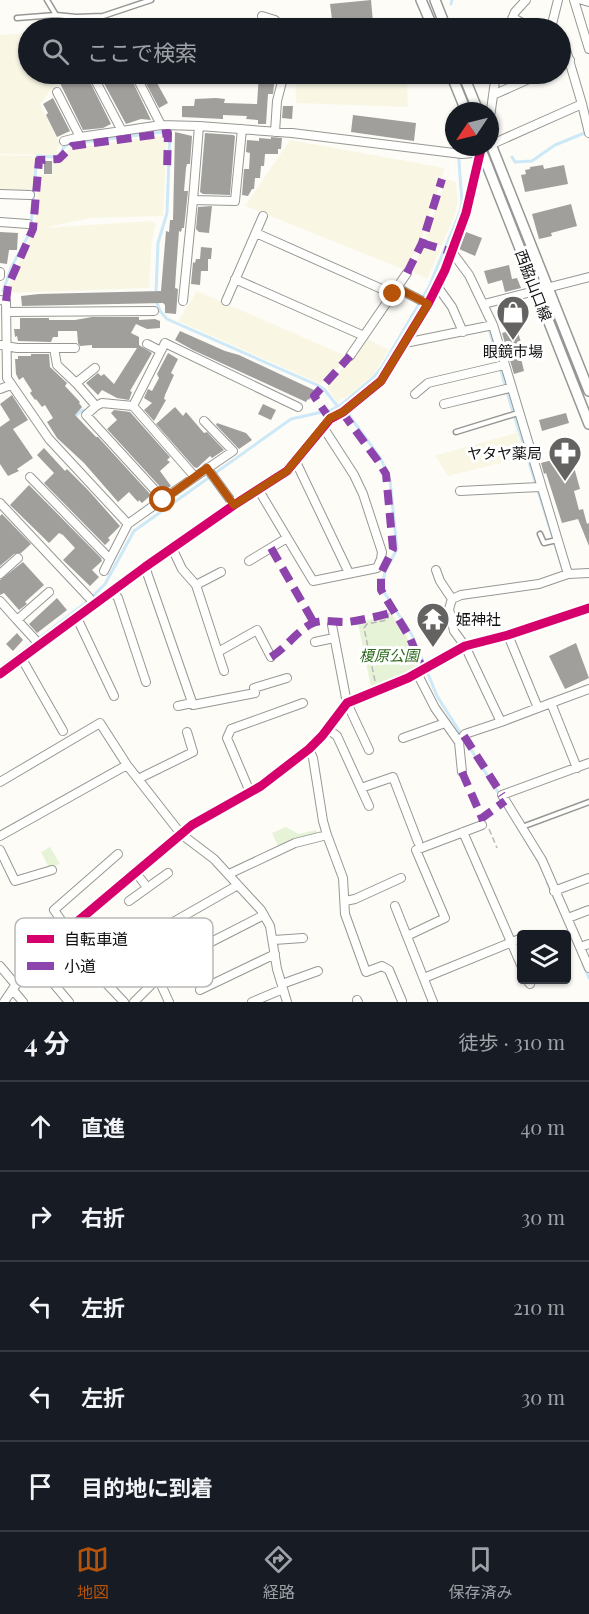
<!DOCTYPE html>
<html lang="ja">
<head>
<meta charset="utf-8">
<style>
  :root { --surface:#171b24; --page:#20242c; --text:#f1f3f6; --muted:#9ea1a6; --line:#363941; --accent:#b45309 }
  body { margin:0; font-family:"Playfair Display","Noto Sans JP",serif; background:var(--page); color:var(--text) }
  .controls { position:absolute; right:18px; bottom:18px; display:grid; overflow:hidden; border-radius:6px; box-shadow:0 2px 4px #0004 }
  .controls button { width:54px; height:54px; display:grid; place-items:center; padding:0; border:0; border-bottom:2px solid var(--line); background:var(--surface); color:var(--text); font:30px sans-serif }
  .compass { position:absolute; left:445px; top:102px; width:54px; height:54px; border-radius:50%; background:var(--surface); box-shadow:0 2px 4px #0004; rotate:235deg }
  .stop { position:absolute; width:18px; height:18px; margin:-14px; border:4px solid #b45309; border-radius:50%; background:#fff }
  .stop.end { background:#b45309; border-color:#fff; box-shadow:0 2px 6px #0008 }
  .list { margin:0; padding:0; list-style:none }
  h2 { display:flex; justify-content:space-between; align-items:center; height:78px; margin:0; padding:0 24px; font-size:26px }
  h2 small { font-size:20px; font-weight:400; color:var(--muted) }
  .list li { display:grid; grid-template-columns:39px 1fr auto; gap:18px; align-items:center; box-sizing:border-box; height:90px; padding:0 24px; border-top:2px solid var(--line) }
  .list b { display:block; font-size:22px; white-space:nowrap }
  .list em { font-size:20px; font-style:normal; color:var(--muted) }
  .icon { flex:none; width:33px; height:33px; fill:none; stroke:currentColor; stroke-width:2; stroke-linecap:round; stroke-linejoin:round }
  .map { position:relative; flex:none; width:589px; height:1002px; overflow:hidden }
  .search { position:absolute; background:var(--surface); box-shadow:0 2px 4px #0004; left:18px; right:18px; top:18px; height:66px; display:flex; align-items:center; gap:15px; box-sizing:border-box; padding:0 21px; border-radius:33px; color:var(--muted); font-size:22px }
  .sheet { height:528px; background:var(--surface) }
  nav { display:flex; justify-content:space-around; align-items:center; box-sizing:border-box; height:84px; border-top:2px solid var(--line); background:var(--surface); font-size:16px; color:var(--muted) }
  nav a { display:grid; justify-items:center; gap:3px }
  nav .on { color:var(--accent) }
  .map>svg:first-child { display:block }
  .farmland { fill:#f9f7e4 }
  .green { fill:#e7f3d7 }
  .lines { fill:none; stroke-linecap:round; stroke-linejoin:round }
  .stream { stroke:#cde8f7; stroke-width:3 }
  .building { fill:#a19f9c }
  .service-casing { stroke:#979795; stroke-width:7 }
  .minor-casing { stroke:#979795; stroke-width:10 }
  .tertiary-casing { stroke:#979795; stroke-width:12 }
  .path { stroke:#b9b9b8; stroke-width:1.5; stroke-dasharray:6 3; stroke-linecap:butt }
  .service { stroke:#fffffe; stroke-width:4 }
  .minor { stroke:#fffffe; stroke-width:8 }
  .tertiary { stroke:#fffffe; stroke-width:9 }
  .quiet { stroke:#8e44ad; stroke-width:8; stroke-dasharray:15 8; stroke-linecap:butt }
  .cycleway-casing { stroke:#fff; stroke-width:13 }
  .cycleway { stroke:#d6006c; stroke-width:9 }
  .route { stroke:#b45309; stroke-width:8 }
  .labels { text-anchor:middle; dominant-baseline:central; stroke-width:6; stroke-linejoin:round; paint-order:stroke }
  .street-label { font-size:15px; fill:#111; stroke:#fff }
  .poi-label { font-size:15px; fill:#111; stroke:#fff }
  .park-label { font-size:15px; font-style:italic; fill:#2f6b1f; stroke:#fff }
  .key { fill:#fff; stroke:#b8b8b8; stroke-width:1.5 }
  .key-label { font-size:16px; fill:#111 }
</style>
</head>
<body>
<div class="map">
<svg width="589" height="1002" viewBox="0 0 589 1002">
  <rect width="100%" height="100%" fill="#fdfcf7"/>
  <!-- farmland -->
  <path class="farmland" d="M28 33V74H64L40 104 60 144 56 150 60 153 58 155 0 154V35Z
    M295 74H439L441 78H431V82L407 83 408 107 296 103Z
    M167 135 163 216 90 218 43 228 151 221 156 224 152 239 149 288 8 293V287L33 231 36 229 35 226 39 175H52L53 160H59L65 157 69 149 72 148Z
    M290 140 445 168 421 240 405 270 245 206Z
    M0 155 36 156 33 191 0 190Z
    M446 179 456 182 458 201 454 218 441 246 427 240 426 235Z
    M424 245 440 251 427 279 411 271Z
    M197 291 346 356 343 359 345 360 321 384 178 321Z
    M367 339 389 350 373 375 344 399 343 397 337 402 328 389V385Z
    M514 422 525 457 448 476 436 457 437 455 516 433Z"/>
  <!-- green -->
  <path class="green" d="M392 614 407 637 418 664 415 669 371 687 358 623Z
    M286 827 299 834 316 830 317 834 292 840 278 846 272 833Z
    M50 847 60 864 49 868 41 852Z"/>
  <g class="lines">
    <!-- stream -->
    <path class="stream" d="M451 4 452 0
      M512 157 515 162 532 161 555 145 587 132
      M3 291 11 268 28 236 31 225 37 156 55 157 60 155 64 147 69 144 170 131 167 213 158 243 156 293
      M156 300 160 311 167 319 317 385 324 389 338 407
      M485 315 510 402 563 570
      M346 411 381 459 390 480 397 549 385 572 383 582 384 592 412 635 437 696 501 797
      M74 417 82 410 85 411
      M0 668 87 602 105 584 134 531 291 419 331 410 341 405 373 378 382 367 429 287 460 212 462 204 458 147
      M514 821 540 864
      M547 882 558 906
      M583 964 589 978"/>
  </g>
  <!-- building -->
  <path class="building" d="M371 0 373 22 333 27 330 4Z
    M72 74H86L111 124 103 128 83 130 60 83 73 76Z
    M99 74H129L151 120 141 119 126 124Z
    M141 74H152L168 103 159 108Z
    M259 74H275L273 94H268L266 124H258V120L246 119 247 116 223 115V119L182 117V106H194L195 99 216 98 225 99 224 103 257 104Z
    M53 98 70 131 57 137 46 115 48 113 43 104Z
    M283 106H293L292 119 282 118Z
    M353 115 416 123 414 141 351 132Z
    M175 132 192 136 190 164H187L186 168 184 191H188L184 228H182L181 232 179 231 176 272 175 288 178 289 176 314 165 313V305L163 303 22 306 21 296 39 294 161 291 166 231 169 232 170 220H173Z
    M205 133 233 135 235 136 230 195 203 194 200 192Z
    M271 137 282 138 281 149H278V154H265L264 166H261L260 178H255L254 189H252L248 196 242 195 244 169H249L250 153 246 152 247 140 259 141V138L271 139Z
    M44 161H52V174H44Z
    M543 165 544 169 564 165 568 184 525 192 521 175 526 174 525 170 530 169V167Z
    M571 204 577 226 551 233 552 236 539 239 532 214Z
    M212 206 209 233 199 232 196 229 198 207Z
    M0 232 18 233 17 250H9L7 264 0 263Z
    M466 232 482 238 475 256 459 249Z
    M201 247 212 248 211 259H208V271H201L200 285 191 284 193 262 195 263 196 259H200Z
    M509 265 512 279 517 278 521 288 505 292 502 280 488 284 484 271Z
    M92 317H139V320L155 319 160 321V328L147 329 136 324 131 333 139 337V345L152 353 130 391 132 392 129 400 117 398 102 390 98 395 86 383 98 373 101 376 104 374 114 384 137 348H92V345L80 346 78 343 77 331H58V337H53L51 342 18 341 17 336 15 337 14 329H20V318H49V320H75Z
    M517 329 523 349 519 350 524 371 514 374 502 333Z
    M180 331 225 351 239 355 314 390 309 400 308 399 306 402 193 350 175 340Z
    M168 353 178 359 171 373 174 375 165 395 164 399 166 400 154 421 144 410 152 403 144 398 148 389 152 391 159 378 157 374Z
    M31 354H49L50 367 67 383 65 386 80 402 79 403 82 407 75 415 96 437H98L151 495 142 503 139 500 138 502 129 492 118 502 84 463 57 438 47 422 53 418 45 405 42 407 36 399 35 400 30 393 32 391 23 377 19 380 16 374 15 359H18V356H31Z
    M12 395 28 420 13 429 33 458 17 469 19 471 8 476 0 464V427L10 420 0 404Z
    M263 404 276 410 271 420 258 414Z
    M175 407 183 416 186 412 204 433 207 432 224 450 212 458 210 456 197 468 194 467 156 424Z
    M114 410 130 412 170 457 167 460 170 462 160 471 171 486 164 491 107 429 117 420 111 413Z
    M566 413 569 423 542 431 539 420Z
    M217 423 246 433 252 440 239 449 216 425Z
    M44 448 65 471 67 469 88 490 120 526 108 538 110 540 105 545 44 483 54 473 37 455Z
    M567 456 570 468 574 467 580 489 574 491 579 510 583 509 587 524 589 523V546L578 519 562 523 546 473 544 474 541 463Z
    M29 485 101 558 102 561 92 570 99 577 90 586 63 560 75 548 63 535 59 533 49 543 10 505Z
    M2 514 31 544 21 553 14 554 0 566V516Z
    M23 562 44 585 25 602 27 604 19 610 4 593 0 595V580Z
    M57 598 67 610 37 633 29 624Z
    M17 633 23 640 13 651 6 644Z
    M576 643 589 678 565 689 549 656Z"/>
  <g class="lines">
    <defs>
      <path id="service" d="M47 0 56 15
        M17 18 56 15 76 17 103 16 151 0
        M456 432 518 413
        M540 534 544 543 557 540
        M522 827 589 802"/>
      <path id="minor" d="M574 0 589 49
        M582 0 589 2
        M262 16 275 20 279 28
        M513 18 532 28
        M508 28 515 12 526 0
        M551 28 558 0
        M560 64 570 60
        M57 92 80 137 122 131 92 74
        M493 95 540 74
        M582 104 589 133
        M490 117 496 74
        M161 125 199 126 193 200
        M199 126 292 133 462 154 473 153 486 147
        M122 131 161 125 135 74
        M275 132 277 101 284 74
        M64 141 80 137
        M490 145 582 104 566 50 560 46
        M0 194 30 195
        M0 222 28 224
        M256 233 393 294
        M452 252 469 275 493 325 568 574
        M0 272V276
        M235 279 364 336
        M437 286 452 307 463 332
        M397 288 428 304
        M0 300 6 301 7 378 49 439 128 524 110 559 30 477
        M183 301 193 200 235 201 242 129
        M226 301 263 216
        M484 304 589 277
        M6 312 154 311
        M405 343 493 325
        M147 344 161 351
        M0 345 17 348H54L57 365 76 383
        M54 348H75
        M350 356 407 273
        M95 368 76 383 96 406 102 403 133 406
        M0 389 11 385
        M415 394 428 383 504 365
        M444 404 510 388
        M96 406 86 415 163 499 128 524
        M296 462 349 573
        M207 468 234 505
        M195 477 133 406 165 343 298 407
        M258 489 313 581 377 568 381 559 382 552 363 494 354 475 323 427
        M460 491 540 487
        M163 499 233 451 204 421
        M0 503 95 604
        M172 548 182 569 196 585 224 671
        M249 561 287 538
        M145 567 193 705 255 693 254 688 287 678
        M436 570 440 581 452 599 461 595 539 584 568 574 589 573
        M104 571 110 559
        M0 574 18 558
        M196 585 221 572
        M113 591 118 598 146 682
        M452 599 449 609 454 631 465 646 501 722 551 703
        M0 601 17 620 49 592
        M77 618 114 696
        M17 620 40 645
        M332 625 347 703 369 750
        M508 635 538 708
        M315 642 334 638
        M218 652 257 630 271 657
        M22 659 63 731
        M417 673 435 708 459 742 462 772
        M0 674 145 567 234 505 287 471 330 419 343 412 381 381 428 304 445 270 466 213 481 149
        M178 706 192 703
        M328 729 337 736 369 806
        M403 738 445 723
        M459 742 465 734 501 722
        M589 763 502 795 542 860 589 968
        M577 768 551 703 589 689
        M138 779 193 752 187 732
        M0 782 100 723 127 765 181 834 214 859 261 910 270 926 277 969 287 1002
        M361 788 393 777 418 842
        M250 792 227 738 231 729 303 703
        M463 832 522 967
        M327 835 343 878 345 914 366 972 382 966 389 970 402 1001
        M0 836 127 765
        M0 850 15 881 52 870
        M136 873 147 887
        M229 874 295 843 327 835 323 821 313 758 309 749
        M554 891 589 878
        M129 901 168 873
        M345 901 355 899 401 878
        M395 906 433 1002
        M568 918 589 910
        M68 930 54 910 118 854
        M154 933 238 885
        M61 936 124 1002
        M407 936 445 918 416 850 482 825
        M274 940 303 938
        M580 947 589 944
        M33 959 192 825 261 786 309 749 322 736 347 703 408 678 465 646 508 635 589 608
        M0 966 16 985
        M158 978 169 1002
        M424 978 522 938
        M527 980 530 984
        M282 984 318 971
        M13 990 23 1002
        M200 990 275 954
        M357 1000 358 1002
        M4 1002 33 959 69 1002
        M134 1002 158 978 170 963 264 915
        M252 1002 283 989"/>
      <path id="tertiary" d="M421 0 433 28
        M435 0 446 28
        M451 74 466 111
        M463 74 478 111
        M490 142 589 391
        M480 147 589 424"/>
    </defs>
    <!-- service casing -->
    <use href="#service" class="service-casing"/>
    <!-- minor casing -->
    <use href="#minor" class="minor-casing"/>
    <!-- tertiary casing -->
    <use href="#tertiary" class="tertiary-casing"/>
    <!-- path -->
    <path class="path" d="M375 681 364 628 367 624 387 620 389 613
      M489 829 497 848"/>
    <!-- service -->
    <use href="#service" class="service"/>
    <!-- minor -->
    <use href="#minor" class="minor"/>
    <!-- tertiary -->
    <use href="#tertiary" class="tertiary"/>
    <!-- quiet -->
    <path class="quiet" d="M422 243 452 252
      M407 273 422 243 442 179
      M6 301 8 286 33 229 39 160 59 159 72 146 168 133 167 172
      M342 412 378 461 386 474 393 549 381 573V590L410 638 423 670
      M330 419 314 396 350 356
      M271 548 314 623
      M271 657C286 648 296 632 311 624 323 618 335 623 348 622 363 620 379 616 394 612
      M464 736 502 795
      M462 772 482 818
      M483 821 482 818 505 801"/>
    <defs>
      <path id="cycleway" d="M0 674 145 567 234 505 287 471 330 419 343 412 381 381 428 304 445 270 466 213 481 149
        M33 959 192 825 261 786 309 749 322 736 347 703 408 678 465 646 508 635 589 608"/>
    </defs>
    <!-- cycleway casing -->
    <use href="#cycleway" class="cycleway-casing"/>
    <!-- cycleway -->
    <use href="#cycleway" class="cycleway"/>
  </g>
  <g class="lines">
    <!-- route -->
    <path class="route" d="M163 500 207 468 234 505 287 471 330 418 343 412 381 381 428 304 397 288 393 294"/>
  </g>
  <!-- icons -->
  <defs>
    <symbol id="shop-pin" viewBox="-11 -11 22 30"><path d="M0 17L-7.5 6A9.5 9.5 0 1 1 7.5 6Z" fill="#646362" stroke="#fff"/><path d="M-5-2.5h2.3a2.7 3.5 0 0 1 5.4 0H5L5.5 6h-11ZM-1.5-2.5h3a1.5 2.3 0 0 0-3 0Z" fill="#fff"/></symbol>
    <symbol id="pharmacy-pin" viewBox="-11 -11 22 30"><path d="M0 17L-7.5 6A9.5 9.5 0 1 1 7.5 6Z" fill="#646362" stroke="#fff"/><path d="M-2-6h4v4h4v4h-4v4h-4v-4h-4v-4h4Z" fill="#fff"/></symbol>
    <symbol id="temple-pin" viewBox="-11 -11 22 30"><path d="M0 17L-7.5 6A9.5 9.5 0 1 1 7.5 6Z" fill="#646362" stroke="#fff"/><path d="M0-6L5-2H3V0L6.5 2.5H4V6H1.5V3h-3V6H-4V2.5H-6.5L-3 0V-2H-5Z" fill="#fff"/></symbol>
  </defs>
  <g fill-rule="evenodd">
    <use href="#shop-pin" x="494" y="293" width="38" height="52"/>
    <use href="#pharmacy-pin" x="546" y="434" width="38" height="52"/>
    <use href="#temple-pin" x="414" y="600" width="38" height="52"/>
  </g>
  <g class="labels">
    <!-- street labels -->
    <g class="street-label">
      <text transform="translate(534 285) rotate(69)">西脇山口線</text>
    </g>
    <!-- poi labels -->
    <g class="poi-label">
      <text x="513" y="351">眼鏡市場</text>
      <text x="542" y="453" text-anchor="end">ヤタヤ薬局</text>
      <text x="456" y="619" text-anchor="start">姫神社</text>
    </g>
    <!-- park labels -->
    <g class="park-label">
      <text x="389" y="655">榎原公園</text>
    </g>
  </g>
  <!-- legend -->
  <rect x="15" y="918" width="198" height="69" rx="9" class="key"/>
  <rect x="27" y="935" width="27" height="8" fill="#d6006c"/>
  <rect x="27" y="962" width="27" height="8" fill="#8e44ad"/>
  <g class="key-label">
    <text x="64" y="945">自転車道</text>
    <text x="64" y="972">小道</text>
  </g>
</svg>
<div class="controls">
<button><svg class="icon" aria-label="layers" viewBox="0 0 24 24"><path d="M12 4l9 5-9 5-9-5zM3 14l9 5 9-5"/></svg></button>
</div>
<svg class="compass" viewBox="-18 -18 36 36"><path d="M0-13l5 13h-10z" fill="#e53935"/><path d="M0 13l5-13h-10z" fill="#9ea1a6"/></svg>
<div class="stop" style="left:163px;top:500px"></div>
<div class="stop end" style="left:393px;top:294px"></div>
<div class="search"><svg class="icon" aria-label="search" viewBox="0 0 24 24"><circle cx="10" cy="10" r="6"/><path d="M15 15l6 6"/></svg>ここで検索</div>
</div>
<section class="sheet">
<h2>4 分<small>徒歩 · 310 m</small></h2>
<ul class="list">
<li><svg class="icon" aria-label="ahead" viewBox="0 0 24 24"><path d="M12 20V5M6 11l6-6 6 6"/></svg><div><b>直進</b></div><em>40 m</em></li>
<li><svg class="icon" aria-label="right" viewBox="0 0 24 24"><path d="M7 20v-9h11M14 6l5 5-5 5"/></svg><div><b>右折</b></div><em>30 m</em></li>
<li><svg class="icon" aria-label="left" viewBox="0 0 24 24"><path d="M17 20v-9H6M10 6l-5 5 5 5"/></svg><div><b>左折</b></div><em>210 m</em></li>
<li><svg class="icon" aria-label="left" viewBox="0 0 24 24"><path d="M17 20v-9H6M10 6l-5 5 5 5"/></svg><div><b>左折</b></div><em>30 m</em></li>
<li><svg class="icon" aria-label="arrive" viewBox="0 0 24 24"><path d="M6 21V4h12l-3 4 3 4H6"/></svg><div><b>目的地に到着</b></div></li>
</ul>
</section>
<nav>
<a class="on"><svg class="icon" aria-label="map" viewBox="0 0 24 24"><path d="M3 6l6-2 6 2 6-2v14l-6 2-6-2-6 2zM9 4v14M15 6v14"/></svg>地図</a>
<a><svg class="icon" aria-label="directions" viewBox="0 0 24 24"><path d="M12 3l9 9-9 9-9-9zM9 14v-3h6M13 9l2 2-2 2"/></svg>経路</a>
<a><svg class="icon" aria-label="saved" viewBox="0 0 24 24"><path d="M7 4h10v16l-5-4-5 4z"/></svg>保存済み</a>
</nav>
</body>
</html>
